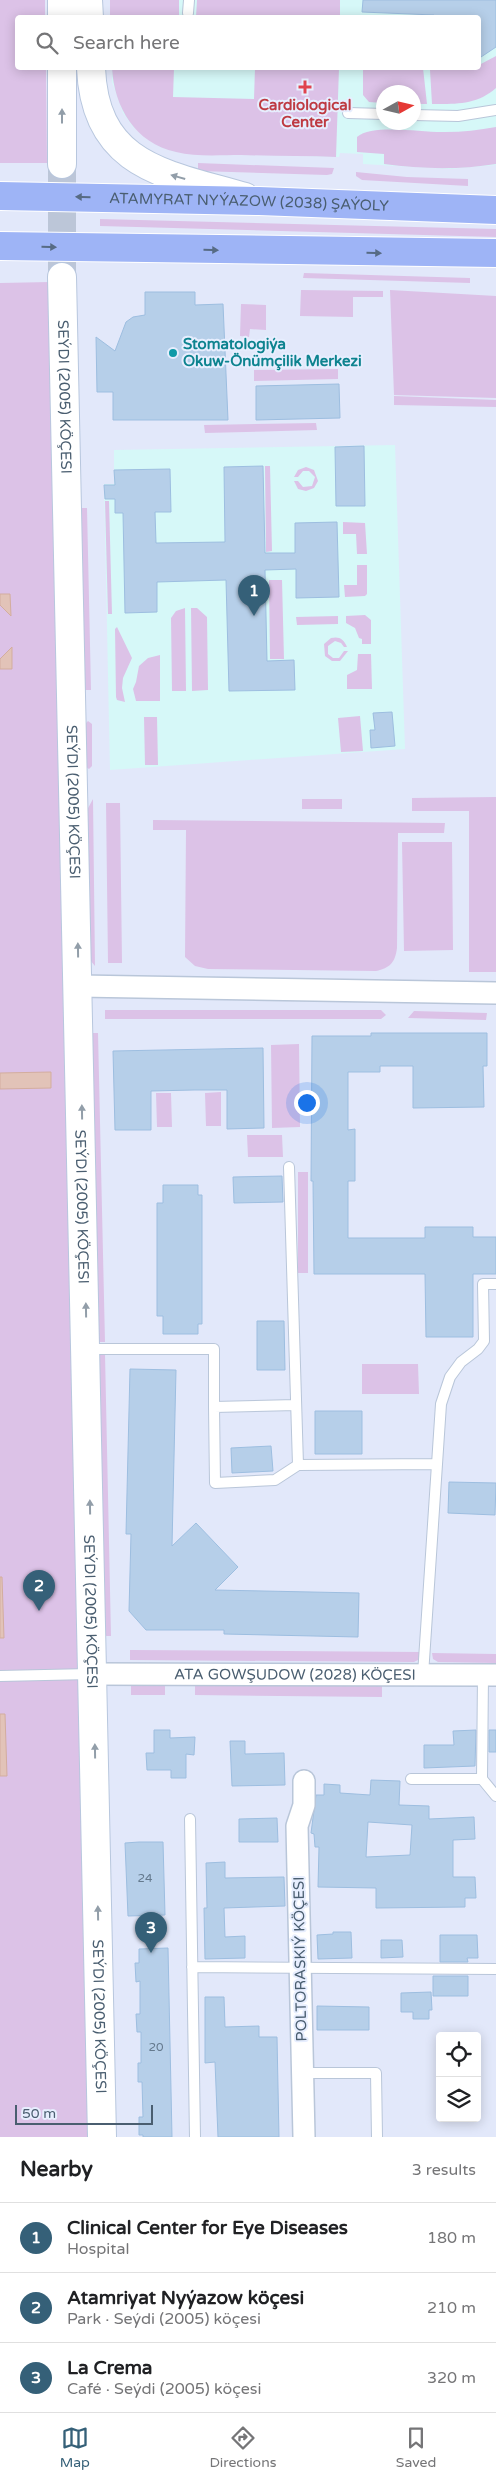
<!DOCTYPE html>
<html lang="en">
<head>
<meta charset="utf-8">
<style>
  :root { --surface:#fff; --page:#f2f2f2; --text:#202124; --muted:#757577; --line:#e0e0e0; --accent:#356078 }
  body { margin:0; font-family:"Varela Round",sans-serif; background:var(--page); color:var(--text) }
  .controls { position:absolute; right:15px; bottom:15px; display:grid; overflow:hidden; border-radius:5px; box-shadow:0 2px 12px #0003 }
  .controls button { width:45px; height:45px; display:grid; place-items:center; padding:0; border:0; border-bottom:1px solid var(--line); background:var(--surface); color:var(--text); font:25px sans-serif }
  .compass { position:absolute; left:376px; top:85px; width:45px; height:45px; border-radius:50%; background:var(--surface); box-shadow:0 2px 12px #0003; rotate:82deg }
  .scale { position:absolute; left:15px; bottom:12px; width:138px; box-sizing:border-box; padding-left:5px; border:2px solid #4a5e70; border-top:0; font-size:14px; line-height:18px; white-space:nowrap; color:#4a5e70; -webkit-text-stroke:4px #e7eefe; paint-order:stroke }
  .you { position:absolute; left:306px; top:1102px; width:18px; height:18px; margin:-12px; border:4px solid #fff; border-radius:50%; background:#1a73e8; box-shadow:0 0 0 8px #1a73e833 }
  .badge { display:grid; place-items:center; width:32px; height:32px; border-radius:50%; background:var(--accent); color:#fff; font-size:16px; font-weight:700 }
  .pin { position:absolute; translate:-50% -41px; filter:drop-shadow(0 1px 2px #0008) }
  .pin::after { content:''; position:absolute; top:26px; width:18px; height:15px; background:inherit; clip-path:polygon(0 0,100% 0,50% 100%) }
  .list { margin:0; padding:0; list-style:none }
  h2 { display:flex; justify-content:space-between; align-items:center; height:65px; margin:0; padding:0 20px; font-size:21px }
  h2 small { font-size:16px; font-weight:400; color:var(--muted) }
  .list li { display:grid; grid-template-columns:32px 1fr auto; gap:15px; align-items:center; box-sizing:border-box; height:70px; padding:0 20px; border-top:1px solid var(--line) }
  .list b { display:block; font-size:19px; white-space:nowrap }
  .list p { margin:0; font-size:16px; white-space:nowrap; color:var(--muted) }
  .list em { font-size:16px; font-style:normal; color:var(--muted) }
  .icon { flex:none; width:28px; height:28px; fill:none; stroke:currentColor; stroke-width:2; stroke-linecap:round; stroke-linejoin:round }
  .map { position:relative; flex:none; width:496px; height:2137px; overflow:hidden }
  .search { position:absolute; background:var(--surface); box-shadow:0 2px 12px #0003; left:15px; right:15px; top:15px; height:55px; display:flex; align-items:center; gap:12px; box-sizing:border-box; padding:0 18px; border-radius:5px; color:var(--muted); font-size:19px }
  .sheet { height:275px; background:var(--surface) }
  nav { display:flex; justify-content:space-around; align-items:center; box-sizing:border-box; height:70px; border-top:1px solid var(--line); background:var(--surface); font-size:14px; color:var(--muted) }
  nav a { display:grid; justify-items:center; gap:2px }
  nav .on { color:var(--accent) }
  .map>svg:first-child { display:block }
  .medical { fill:#d6f8f8; fill-rule:evenodd }
  .green { fill:#dcc2e7 }
  .water { fill:#e2c3b8; stroke:#d3ad9f }
  .building { fill:#b6cfe9; stroke:#9dbee0; fill-rule:evenodd }
  .lines { fill:none; stroke-linecap:round; stroke-linejoin:round }
  .secondary-tunnel { stroke:#bcc6d8; stroke-width:28; stroke-dasharray:28 14; stroke-linecap:butt }
  .lane-casing { stroke:#b9c6d9; stroke-width:12 }
  .street-casing { stroke:#b9c6d9; stroke-width:24 }
  .secondary-casing { stroke:#b8c7de; stroke-width:30 }
  .primary-casing { stroke:#fff; stroke-width:30 }
  .lane { stroke:#fff; stroke-width:10 }
  .street { stroke:#fff; stroke-width:21 }
  .secondary { stroke:#fff; stroke-width:28 }
  .primary { stroke:#9eb4f6; stroke-width:28 }
  .oneway { fill:#929ea9 }
  .oneway2 { fill:#576b84 }
  .health-dot { fill:#e0444e; stroke:#e7eefe; stroke-width:2 }
  .culture-dot { fill:#0f9aa8; stroke:#e7eefe; stroke-width:2 }
  .labels { text-anchor:middle; dominant-baseline:central; stroke-width:4; stroke-linejoin:round; paint-order:stroke }
  .number-label { font-size:12px; fill:#657a8e }
  .health-label { font-size:15px; font-weight:bold; fill:#be3a42; stroke:#e7eefe }
  .street-label { font-size:15px; fill:#4a5e70; stroke:#e7eefe }
  .culture-label { font-size:15px; font-weight:bold; fill:#0d838f; stroke:#e7eefe; text-anchor:start }
</style>
</head>
<body>
<div class="map">
<svg width="496" height="2137" viewBox="0 0 496 2137">
  <rect width="100%" height="100%" fill="#e2e8fa"/>
  <!-- medical -->
  <path class="medical" d="M110 0H496V165L449 169 363 164V154L340 153 339 157 176 152 160 147 133 127 123 113 112 82V68H478V18H110ZM384 92H414V122H384Z
    M395 445 405 749 110 770 104 484H114V450Z"/>
  <!-- green -->
  <path class="green" d="M0 0H45V17L18 18V68H46L47 163H0Z
    M110 0H179V17H110Z
    M197 0H340V17H196Z
    M496 56V88C477 105 456 104 432 104L430 70 478 68 479 65Z
    M112 68H174L173 97 254 99 255 68H339L336 157C305 156 273 156 241 155 220 155 196 157 176 152 135 143 114 107 112 68Z
    M363 68H423L427 104H414V92H384L383 103 369 102 363 95Z
    M496 127V164C459 170 421 169 384 164V154L357 152V137C373 123 424 133 445 132 463 132 479 130 496 127Z
    M198 163 334 168 332 174 327 175 198 171Z
    M356 172 407 177 468 179V186L362 180 356 176Z
    M100 219 496 229V237L100 226Z
    M304 273 470 278V283L303 278Z
    M50 282 89 2137H0V283Z
    M301 290 383 291V297H353V317L300 316Z
    M390 290 496 296V398L394 395Z
    M241 304 266 305V330L250 329 249 337 240 336Z
    M338 369V379L254 381V370Z
    M394 396 496 400V407L394 405Z
    M316 423 317 430 205 433 204 425Z
    M265 466H270L272 551 266 552Z
    M306 467 314 470 318 481 314 488 306 491 298 489 294 481H298L303 487 312 486 315 477 309 471H303L298 477H294L298 470Z
    M105 501H109L112 614H108Z
    M80 508H87L91 690H84Z
    M343 522 365 523 367 554H357L356 534H343Z
    M357 565H367V594L365 596 345 597 344 585H357Z
    M269 580H282L284 659H270Z
    M185 608 186 691H172L171 618 176 611Z
    M191 608H197L207 617 208 690 192 691Z
    M365 615 371 620V644H362V639L359 638 355 628 346 623V616Z
    M338 616V624L297 625 296 617Z
    M117 627 132 658 123 678 122 688 125 702 117 700 116 697 115 629Z
    M331 638C339 636 344 639 347 647H344L341 643 335 641 328 646V654L333 658H339L344 651H348L340 661H332L325 656 324 644Z
    M358 654H371L372 689H347V675L357 670Z
    M160 655V701H136L133 689 136 682 139 666 148 658Z
    M360 716 363 751 341 752 338 718Z
    M144 717H157L158 765H145Z
    M88 721 92 724V766L89 769 85 766V724Z
    M496 797V972H469V811H412V798Z
    M93 799 95 966 90 960 87 810Z
    M302 799H342V809H302Z
    M106 803H120L122 963H108Z
    M153 820 445 823 444 833H398L397 948C395 963 390 968 376 971L208 969 195 966 185 957 186 830H153Z
    M402 842H452L453 950 404 951Z
    M105 1010H381L386 1015 381 1019H105Z
    M414 1011 487 1013 486 1020 408 1018Z
    M92 1033H98L105 1342H98Z
    M299 1044 300 1127 272 1128 271 1045Z
    M221 1092V1126H206L205 1093Z
    M156 1093H171L172 1127H157Z
    M247 1135H282L283 1157H248Z
    M298 1172H308V1273H298Z
    M99 1354H105L111 1636H104Z
    M362 1364H418L419 1394H362Z
    M130 1650 420 1652 418 1660 414 1662 130 1660Z
    M432 1653 496 1654V1663L438 1662 433 1659Z
    M131 1684H165V1695H131Z
    M195 1684 382 1686V1697L195 1695Z"/>
  <!-- water -->
  <path class="water" d="M0 594H10L11 616 0 605Z
    M12 647V669H0V659Z
    M51 1072V1088L0 1089V1073Z
    M0 1577H2L4 1638H0Z
    M0 1714H5L7 1776H0Z"/>
  <!-- building -->
  <path class="building" d="M363 0H496V47L478 59V18H434V15L362 12Z
    M145 292H195V305L223 304 228 420H113V392H97L96 337 115 351 126 322 133 317 145 315Z
    M339 384 340 418 256 420V386Z
    M364 446 365 506H336L335 447Z
    M263 466 265 553H295V523L337 522 339 597 296 598V569L265 570 267 661 294 660 295 690 229 691 226 580 157 582V612L125 613 123 513H115V499H105L104 485H115L114 470 170 469 171 512H155L156 543 225 542 224 467Z
    M392 712 395 746 371 748 370 730H375L373 713Z
    M371 1033H487V1066H483L484 1107 413 1108V1066H380V1072H348V1130L355 1129V1181H348V1238H425V1227H473V1237H496V1274H473V1337H426L425 1274H314L313 1181H311L312 1036H371Z
    M263 1048 264 1128 227 1129V1090H194L151 1091V1130H115L113 1051Z
    M282 1176 283 1202 234 1203 233 1177Z
    M163 1185H198V1195H202V1324H198V1334H163V1316H157V1203H163Z
    M257 1321H284L285 1370H257Z
    M130 1369 176 1370 172 1546 196 1523 238 1567 215 1590 359 1593 358 1637 224 1634V1630H146L129 1611 131 1534H126Z
    M315 1411H362V1454H315Z
    M271 1446 273 1471 232 1473 231 1448Z
    M449 1482 496 1483 495 1515 448 1513Z
    M154 1730H170V1738L195 1737 194 1755 186 1754V1778H171V1770H147L146 1753H154Z
    M476 1730 475 1766 424 1768V1745H454L453 1731Z
    M489 1730H496V1752H489Z
    M230 1741H245V1754L284 1753 285 1785 232 1786Z
    M371 1780 400 1781 399 1805 429 1806V1819L474 1817 475 1839 453 1840V1877H475L476 1898H465V1907L376 1908V1888L318 1887 319 1847H315L314 1834 311 1833 316 1795H324V1784L340 1785V1793L370 1795ZM368 1822 412 1825 410 1855 366 1857Z
    M277 1818 278 1842H239V1819Z
    M139 1842H163L165 1915 128 1916 125 1843Z
    M225 1862V1878L284 1877 285 1906 224 1908 225 1937 245 1936V1958L205 1959 204 1908H207L206 1863Z
    M333 1932H351L352 1958 318 1959 317 1935 333 1934Z
    M440 1935H477L478 1958H467L468 1962H440Z
    M381 1940H402L403 1957 381 1958Z
    M168 1948 172 2137H143V2135H139V2117H143L142 2082H138V2063H141V2032H137L136 2014H140V1981L136 1982 135 1963H139V1949Z
    M433 1976H468V1996H433Z
    M431 1992 432 2010H429V2019H413V2012H401V1993Z
    M205 1997H224L225 2027 259 2026V2037H277L279 2137H218L215 2062 205 2063Z
    M317 2006 369 2007V2030H317Z"/>
  <g class="lines">
    <!-- secondary-tunnel -->
    <path class="secondary-tunnel" d="M62 164V277"/>
    <defs>
      <path id="lane" d="M188 13 189 0
        M348 113 384 114
        M414 115 458 116 496 110
        M289 1167 298 1465
        M87 1349H214V1407L296 1405
        M214 1407 215 1483 275 1480 298 1465 436 1464
        M423 1675 441 1404 450 1377 461 1362 478 1349 484 1341 483 1284H496
        M483 1675 482 1779 496 1796
        M0 1676 90 1674
        M411 1779H482
        M190 1819 195 2137
        M192 1967 496 1969
        M303 2073H376L377 2137"/>
      <g id="street">
        <path d="M79 986 496 993"/>
        <path id="s1" d="M94 1674 496 1675"/>
        <path d="M304 2137 297 1826 304 1805V1781"/>
      </g>
      <g id="secondary">
        <path d="M88 0 89 18"/>
        <path d="M62 18V0"/>
        <path d="M91 68C95 167 166 174 245 197"/>
        <path d="M62 164V68"/>
        <path id="s2" d="M62 277 102 2137"/>
      </g>
      <g id="primary">
        <path id="s3" d="M0 196 259 201 496 210"/>
        <path d="M0 246 496 253"/>
      </g>
    </defs>
    <!-- lane casing -->
    <use href="#lane" class="lane-casing"/>
    <!-- street casing -->
    <use href="#street" class="street-casing"/>
    <!-- secondary casing -->
    <use href="#secondary" class="secondary-casing"/>
    <!-- primary casing -->
    <use href="#primary" class="primary-casing"/>
    <!-- lane -->
    <use href="#lane" class="lane"/>
    <!-- street -->
    <use href="#street" class="street"/>
    <!-- secondary -->
    <use href="#secondary" class="secondary"/>
    <!-- primary -->
    <use href="#primary" class="primary"/>
  </g>
  <!-- one-way arrows -->
  <defs><path id="oneway-solid" d="M-6-.8H1V-3.2L6.5 0L1 3.2V.8H-6Z" transform="scale(1.25)"/></defs>
  <g class="oneway">
    <use href="#oneway-solid" transform="translate(62 116) rotate(-90)"/>
    <use href="#oneway-solid" transform="translate(178 177) rotate(-164)"/>
    <use href="#oneway-solid" transform="translate(78 950) rotate(-91)"/>
    <use href="#oneway-solid" transform="translate(82 1112) rotate(-91)"/>
    <use href="#oneway-solid" transform="translate(86 1310) rotate(-91)"/>
    <use href="#oneway-solid" transform="translate(90 1507) rotate(-91)"/>
    <use href="#oneway-solid" transform="translate(95 1751) rotate(-91)"/>
    <use href="#oneway-solid" transform="translate(98 1913) rotate(-91)"/>
  </g>
  <g class="oneway2">
    <use href="#oneway-solid" transform="translate(83 197) rotate(-179)"/>
    <use href="#oneway-solid" transform="translate(49 247) rotate(1)"/>
    <use href="#oneway-solid" transform="translate(211 250) rotate(1)"/>
    <use href="#oneway-solid" transform="translate(374 253) rotate(1)"/>
  </g>
  <!-- markers -->
  <path class="health-dot" d="M302.5 79.5h5v5h5v5h-5v5h-5v-5h-5v-5h5z"/>
  <circle class="culture-dot" cx="173" cy="353" r="5"/>
  <g class="labels">
    <!-- number labels -->
    <g class="number-label">
      <text x="145" y="1878">24</text>
      <text x="156" y="2047">20</text>
    </g>
    <!-- health labels -->
    <g class="health-label">
      <text x="305" y="105">Cardiological<tspan x="305" dy="17">Center</tspan></text>
    </g>
    <!-- street labels -->
    <g class="street-label">
      <text stroke="none"><textPath href="#s3" startOffset="249">ATAMYRAT NYÝAZOW (2038) ŞAÝOLY</textPath></text>
      <text stroke="none"><textPath href="#s2" startOffset="120">SEÝDI (2005) KÖÇESI</textPath></text>
      <text stroke="none"><textPath href="#s2" startOffset="525">SEÝDI (2005) KÖÇESI</textPath></text>
      <text stroke="none"><textPath href="#s2" startOffset="930">SEÝDI (2005) KÖÇESI</textPath></text>
      <text stroke="none"><textPath href="#s2" startOffset="1335">SEÝDI (2005) KÖÇESI</textPath></text>
      <text stroke="none"><textPath href="#s1" startOffset="201">ATA GOWŞUDOW (2028) KÖÇESI</textPath></text>
      <text transform="translate(300 1959) rotate(-91)">POLTORASKIÝ KÖÇESI</text>
      <text stroke="none"><textPath href="#s2" startOffset="1740">SEÝDI (2005) KÖÇESI</textPath></text>
    </g>
    <!-- culture labels -->
    <g class="culture-label">
      <text x="183" y="344">Stomatologiýa<tspan x="183" dy="17">Okuw-Önümçilik Merkezi</tspan></text>
    </g>
  </g>
</svg>
<div class="controls">
<button><svg class="icon" aria-label="locate" viewBox="0 0 24 24"><circle cx="12" cy="12" r="6"/><path d="M12 2v4M12 18v4M2 12h4M18 12h4"/></svg></button>
<button><svg class="icon" aria-label="layers" viewBox="0 0 24 24"><path d="M12 4l9 5-9 5-9-5zM3 14l9 5 9-5"/></svg></button>
</div>
<svg class="compass" viewBox="-18 -18 36 36"><path d="M0-13l5 13h-10z" fill="#e53935"/><path d="M0 13l5-13h-10z" fill="#757577"/></svg>
<div class="scale">50 m</div>
<div class="you"></div>
<div class="pin badge" style="left:254px;top:616px">1</div>
<div class="pin badge" style="left:39px;top:1611px">2</div>
<div class="pin badge" style="left:151px;top:1953px">3</div>
<div class="search"><svg class="icon" aria-label="search" viewBox="0 0 24 24"><circle cx="10" cy="10" r="6"/><path d="M15 15l6 6"/></svg>Search here</div>
</div>
<section class="sheet">
<h2>Nearby<small>3 results</small></h2>
<ul class="list">
<li><span class="badge">1</span><div><b>Clinical Center for Eye Diseases</b><p>Hospital</p></div><em>180 m</em></li>
<li><span class="badge">2</span><div><b>Atamriyat Nyýazow köçesi</b><p>Park · Seýdi (2005) köçesi</p></div><em>210 m</em></li>
<li><span class="badge">3</span><div><b>La Crema</b><p>Café · Seýdi (2005) köçesi</p></div><em>320 m</em></li>
</ul>
</section>
<nav>
<a class="on"><svg class="icon" aria-label="map" viewBox="0 0 24 24"><path d="M3 6l6-2 6 2 6-2v14l-6 2-6-2-6 2zM9 4v14M15 6v14"/></svg>Map</a>
<a><svg class="icon" aria-label="directions" viewBox="0 0 24 24"><path d="M12 3l9 9-9 9-9-9zM9 14v-3h6M13 9l2 2-2 2"/></svg>Directions</a>
<a><svg class="icon" aria-label="saved" viewBox="0 0 24 24"><path d="M7 4h10v16l-5-4-5 4z"/></svg>Saved</a>
</nav>
</body>
</html>
